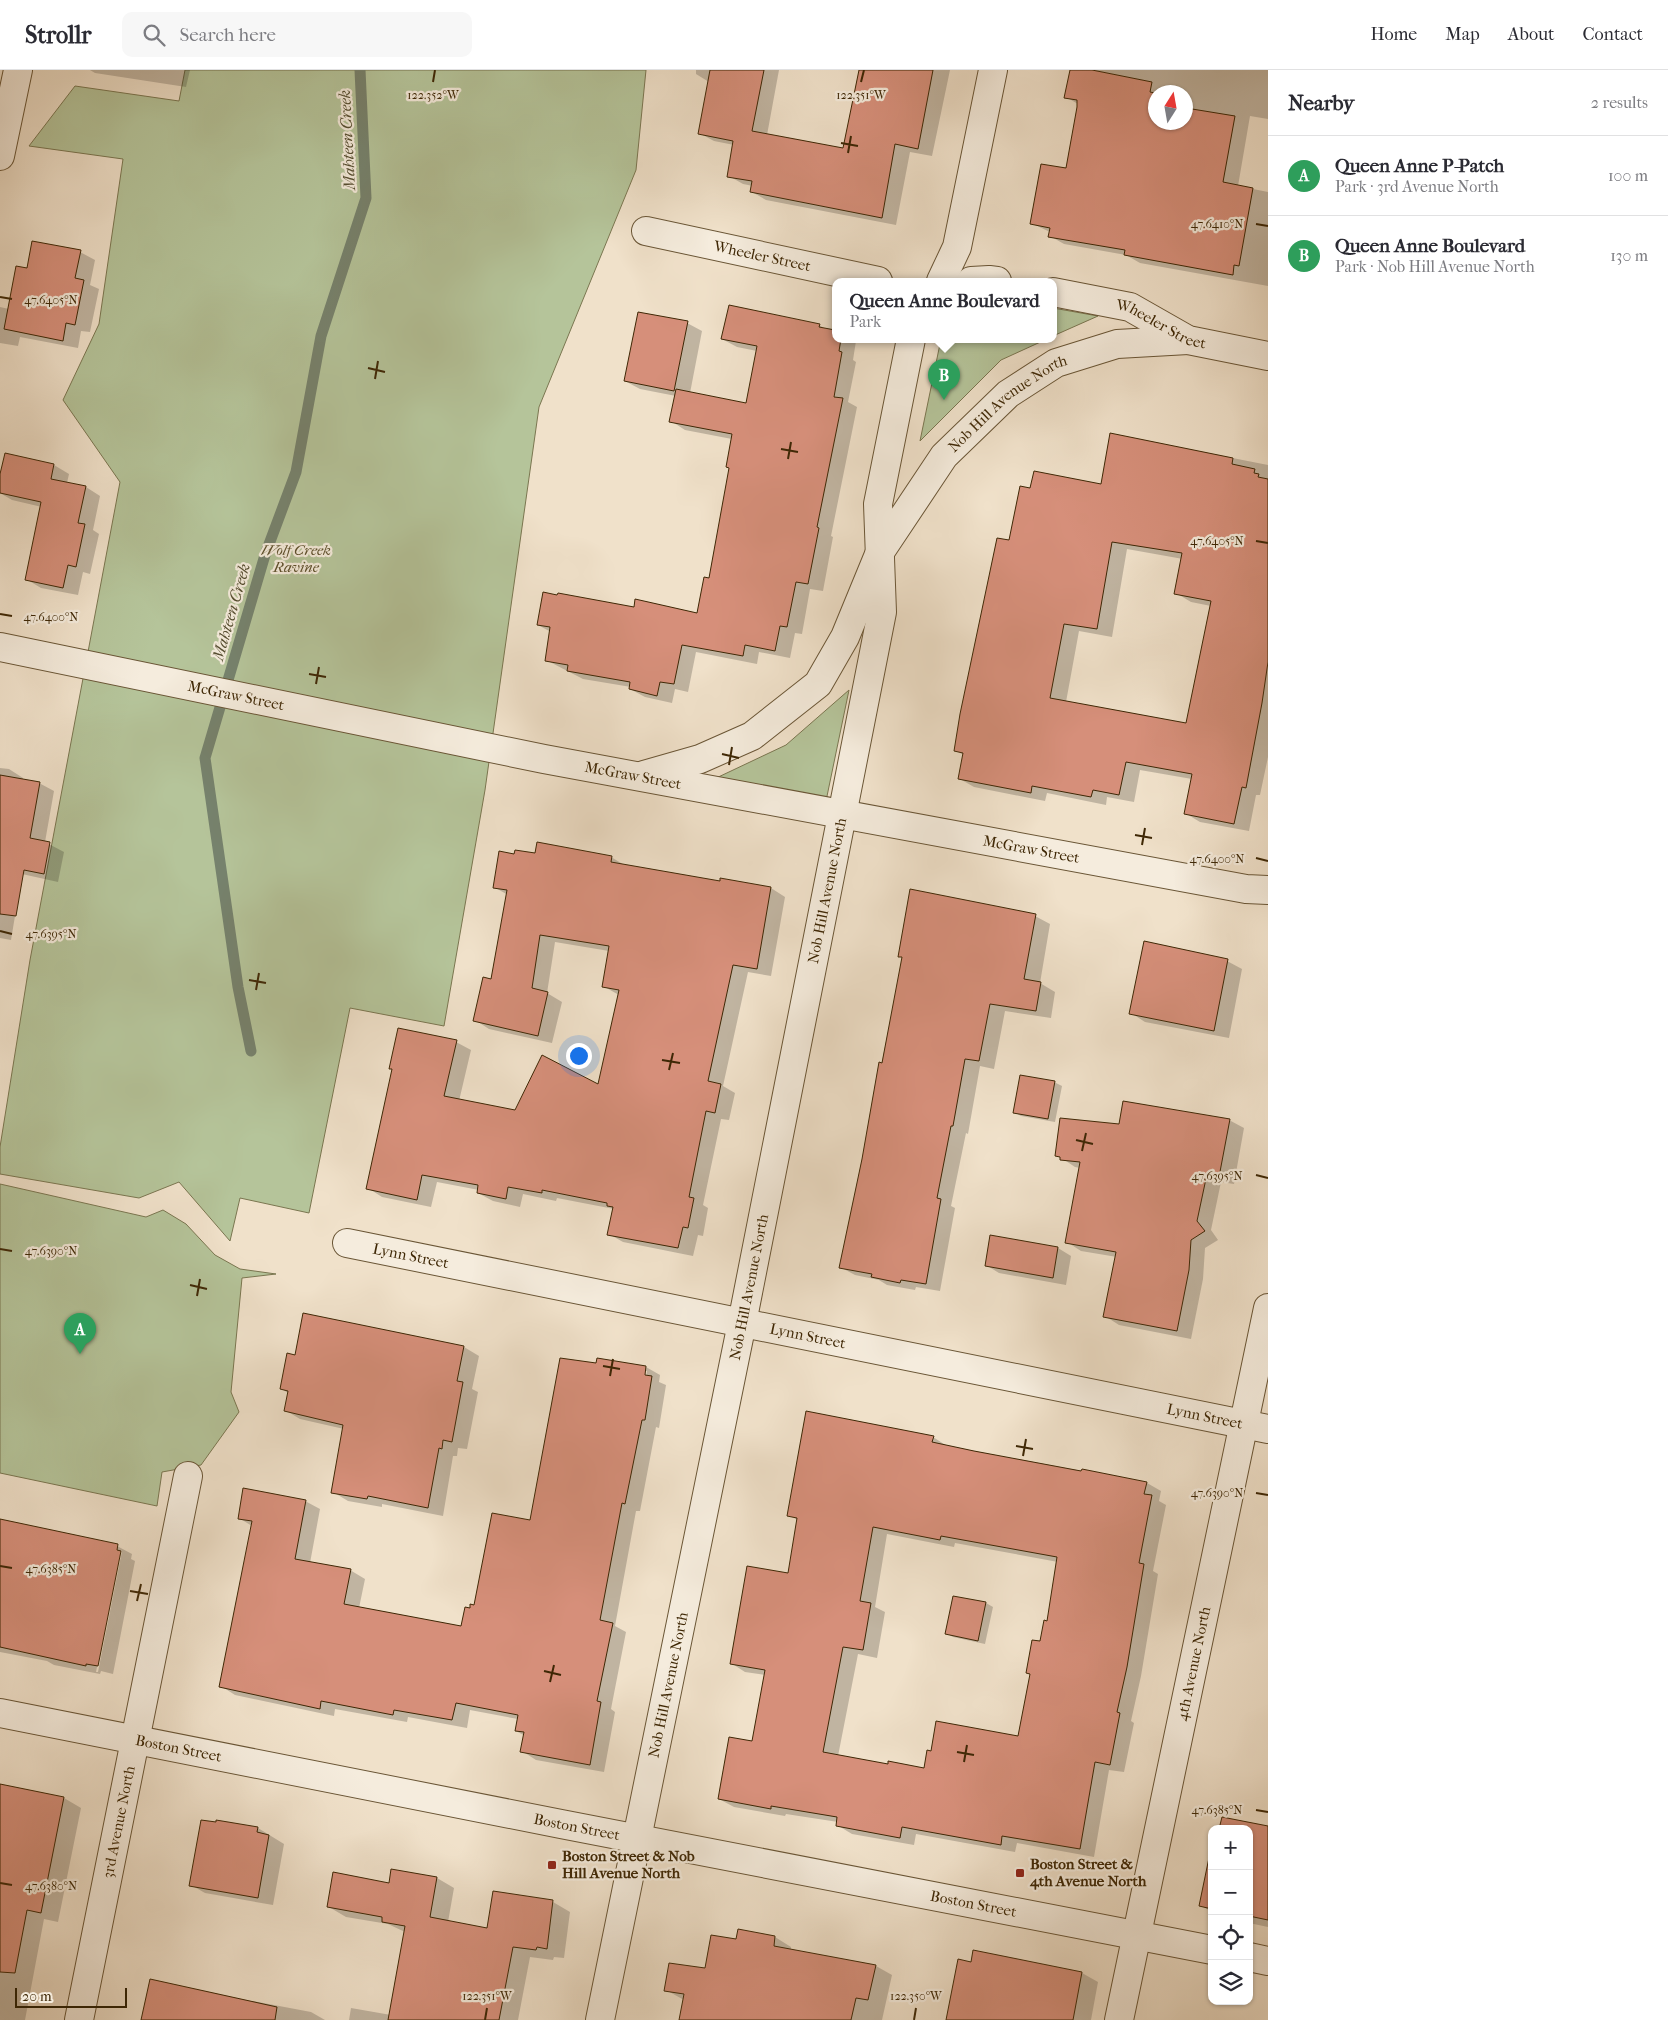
<!DOCTYPE html>
<html lang="en">
<head>
<meta charset="utf-8">
<style>
  :root { --surface:#fff; --page:#f7f7f7; --text:#2b2b33; --muted:#7c7c81; --line:#e1e1e2; --accent:#8f2418 }
  body { margin:0; font-family:"IM FELL French Canon",serif; background:var(--page); color:var(--text) }
  .controls { position:absolute; right:15px; bottom:15px; display:grid; overflow:hidden; border-radius:10px; box-shadow:0 1px 4px #0004 }
  .controls button { width:45px; height:45px; display:grid; place-items:center; padding:0; border:0; border-bottom:1px solid var(--line); background:var(--surface); color:var(--text); font:25px sans-serif }
  .compass { position:absolute; left:1148px; top:15px; width:45px; height:45px; border-radius:50%; background:var(--surface); box-shadow:0 1px 4px #0004; rotate:11deg }
  .scale { position:absolute; left:15px; bottom:12px; width:112px; box-sizing:border-box; padding-left:5px; border:2px solid #3e2705; border-top:0; font-size:14px; line-height:18px; white-space:nowrap; color:#3e2705; -webkit-text-stroke:4px #f5ecdd; paint-order:stroke }
  .you { position:absolute; left:578px; top:985px; width:18px; height:18px; margin:-12px; border:4px solid #fff; border-radius:50%; background:#1a73e8; box-shadow:0 0 0 8px #1a73e833 }
  .badge { display:grid; place-items:center; width:32px; height:32px; border-radius:50%; background:var(--accent); color:#fff; font-size:16px; font-weight:700 }
  .pin { position:absolute; translate:-50% -41px; filter:drop-shadow(0 1px 2px #0008) }
  .pin::after { content:''; position:absolute; top:26px; width:18px; height:15px; background:inherit; clip-path:polygon(0 0,100% 0,50% 100%) }
  .popup { position:absolute; left:832px; top:208px; width:225px; height:65px; box-sizing:border-box; display:grid; place-content:center; border-radius:10px; background:var(--surface); filter:drop-shadow(0 1px 4px #0005); font-size:16px; white-space:nowrap; color:var(--muted) }
  .popup b { font-size:19px; color:var(--text) }
  .popup::after { content:''; position:absolute; left:50%; top:100%; margin-left:-10px; border:10px solid transparent; border-top-color:var(--surface) }
  .list { margin:0; padding:0; list-style:none }
  h2 { display:flex; justify-content:space-between; align-items:center; height:65px; margin:0; padding:0 20px; font-size:21px }
  h2 small { font-size:16px; font-weight:400; color:var(--muted) }
  .list li { display:grid; grid-template-columns:32px 1fr auto; gap:15px; align-items:center; box-sizing:border-box; height:80px; padding:0 20px; border-top:1px solid var(--line) }
  .list b { display:block; font-size:19px; white-space:nowrap }
  .list p { margin:0; font-size:16px; white-space:nowrap; color:var(--muted) }
  .list em { font-size:16px; font-style:normal; color:var(--muted) }
  .icon { flex:none; width:28px; height:28px; fill:none; stroke:currentColor; stroke-width:2; stroke-linecap:round; stroke-linejoin:round }
  .map { position:relative; flex:none; width:1268px; height:1950px; overflow:hidden }
  header { display:flex; align-items:center; gap:30px; box-sizing:border-box; height:70px; padding:0 25px; background:var(--surface); border-bottom:1px solid var(--line) }
  header strong { font-size:24px }
  nav { display:flex; gap:28px; margin-inline-start:auto; font-size:18px }
  .search { width:350px; height:45px; background:var(--page); display:flex; align-items:center; gap:12px; box-sizing:border-box; padding:0 18px; border-radius:10px; color:var(--muted); font-size:19px }
  main { display:flex }
  aside { flex:1; background:var(--surface) }
  .map>svg:first-child { display:block }
  .green { fill:#b5c49a; stroke:#7a7650 }
  .shadow { fill:#0003; fill-rule:evenodd }
  .lines { fill:none; stroke-linecap:round; stroke-linejoin:round }
  .stream { stroke:#76826d; stroke-width:11 }
  .building { fill:#d68f7a; stroke:#3e2705; fill-rule:evenodd }
  .minor-casing { stroke:#6a5636; stroke-width:30 }
  .minor { stroke:#f5ecdd; stroke-width:28 }
  .ticks { fill:none; stroke:#3e2705; stroke-width:2 }
  .poi-dot { fill:#8f2418; stroke:#f5ecdd; stroke-width:2 }
  .labels { text-anchor:middle; dominant-baseline:central; stroke-width:4.5; stroke-linejoin:round; paint-order:stroke }
  .street-label { font-size:15px; fill:#3e2705; stroke:#f5ecdd }
  .park-label { font-size:15px; font-style:italic; fill:#5c4e2a; stroke:#f5ecdd }
  .poi-label { font-size:15px; font-weight:bold; fill:#3e2705; stroke:#f5ecdd; text-anchor:start }
  .water-label { font-size:16px; font-style:italic; fill:#554d30; stroke:#f5ecdd }
  .ticks-label { font-size:12px; text-anchor:middle; fill:#3e2705; stroke:#f5ecdd; stroke-width:4.5; stroke-linejoin:round; paint-order:stroke }
</style>
</head>
<body>
<header>
<strong>Strollr</strong>
<div class="search"><svg class="icon" aria-label="search" viewBox="0 0 24 24"><circle cx="10" cy="10" r="6"/><path d="M15 15l6 6"/></svg>Search here</div>
<nav><a>Home</a><a>Map</a><a>About</a><a>Contact</a></nav>
</header>
<main>
<div class="map">
<svg width="1268" height="1950" viewBox="0 0 1268 1950">
  <rect width="100%" height="100%" fill="#f0e1ca"/>
  <filter id="stains"><feTurbulence type="fractalNoise" baseFrequency=".004" numOctaves="4"/><feColorMatrix values="0 0 0 0 .2 0 0 0 0 .09 0 0 0 0 .02 0 0 0 .5 -.17"/></filter>
  <radialGradient id="worn" r=".72"><stop offset=".6" stop-color="#630" stop-opacity="0"/><stop offset="1" stop-color="#630" stop-opacity=".3"/></radialGradient>
  <!-- green -->
  <path class="green" d="M185 0H646L636 100 539 337 485 720 444 956 350 938 309 1143 240 1128 230 1171 179 1112 139 1128 0 1104V1077L30 890 120 412 63 330 99 254 123 89 29 76 75 16 179 31Z
    M1053 238 1098 246 1053 266Z
    M941 269H1047L1001 290 920 371Z
    M849 620 826 731 712 710 786 675Z
    M0 1114 146 1147 163 1140 186 1154 215 1185 240 1199 276 1204 242 1208 231 1322 239 1342 201 1395 162 1402 157 1436 0 1403Z"/>
  <!-- shadow -->
  <path class="shadow" d="M90 0H190L186 17 95 3Z
    M696 0H779L767 65 844 80 859 0H950L932 86 910 82 896 155 766 130 752 122 753 116 743 114 729 106 734 75 714 71 699 63 709 12 696 4Z
    M1071 0H1268V49L1250 46 1238 116 1268 122V216L1140 193 1126 185 1064 174 1050 166V162L1031 153 1067 99 1078 34 1066 27ZM1156 22H1186V52H1156Z
    M80 182 95 190 90 215 99 219 90 262 81 261 78 278 20 267 18 276 0 273V237L9 239 28 199Z
    M687 253 702 261 690 323 747 334 757 281 737 277 722 269 819 255 827 260 835 261V269H853L856 271 853 290 856 292 848 332 857 337 831 466 833 467 823 521 810 519 802 564 795 563 790 588 759 582 757 594 696 582 688 622 675 619 672 633 645 627 630 619 631 617 583 609 546 590 551 562 538 555 635 538 698 544 710 510 730 398 732 369 685 360 671 351 676 326 640 319 625 311Z
    M1111 364 1268 395V687L1260 725H1256L1249 761 1200 752 1185 743 1192 709 1140 700 1134 732 1107 727 1106 735 1047 723 1045 731 974 717 960 709 964 685 956 681 1010 471 1031 420 1102 416ZM1127 479 1183 489 1176 523 1191 532 1211 536 1187 654 1066 632 1079 561 1112 567Z
    M5 385 54 395 69 404 67 413 86 417 100 426 93 460 99 464 90 504 83 502 78 525 41 518 26 509 42 437 12 430 0 423V410Z
    M0 698 9 699 23 708V710L39 713 54 721 45 772 64 782 58 812 22 804 11 870 0 868Z
    M515 785 611 787 626 796 721 813 771 818 785 827 771 906 748 902 723 1016 735 1023 729 1050 721 1049 703 1135 708 1138 703 1166 698 1165 693 1186 623 1172 609 1164 614 1139 557 1128 556 1131 523 1124 520 1137 493 1131 478 1123 479 1120 437 1112 431 1137 382 1127 368 1118 456 972 471 980 459 1031 515 1041 599 1016 619 925 603 916 609 881 555 872 547 923 562 932 552 973 489 959 475 950 492 910 508 825 494 817Z
    M1035 846 1050 854 1040 913 1055 922 1051 948 1005 941 994 999 980 996 968 1064 966 1063 951 1136 955 1138 940 1221 916 1217 915 1220 887 1215 879 1210 855 1205 840 1197 903 888 899 886Z
    M1227 891 1242 899 1229 968 1145 952 1131 943Z
    M1054 1012 1062 1016 1055 1052 1021 1046 1014 1042Z
    M1229 1050 1244 1058 1234 1114 1221 1112 1211 1160 1218 1170 1205 1178 1203 1209 1191 1269 1119 1255 1105 1246 1117 1187 1081 1181 1067 1172 1080 1098 1075 1097 1057 1085 1120 1055Z
    M1058 1178 1071 1186 1066 1215 999 1203 986 1195Z
    M304 1244 464 1277 479 1286 472 1319 478 1322 467 1379 458 1378 457 1386H453L443 1446 382 1434V1437L348 1431 333 1422 344 1359 300 1349 285 1340 288 1323 282 1319 296 1286Z
    M597 1295 646 1297 660 1305 659 1312 666 1315 659 1358 656 1357 640 1441H636L615 1556 626 1562 611 1639 615 1642 604 1702 536 1690 522 1681 525 1666 516 1661 518 1649 470 1640 467 1658 408 1647 407 1652 335 1639 334 1646 235 1625 221 1616 252 1456 239 1448 305 1431 320 1439 310 1493 350 1500 365 1509 359 1538 462 1558 471 1540 475 1536 531 1451ZM644 1301H647L645 1312Z
    M933 1367 947 1376 1147 1413 1161 1421 1159 1431 1166 1435 1153 1501 1158 1504 1141 1606 1131 1651 1134 1653 1124 1702 1109 1700 1094 1787 1017 1773 1015 1782 916 1764 914 1775 852 1764 837 1755 838 1752 786 1744 785 1746 734 1737 719 1729 753 1673 766 1605 745 1602 731 1593 789 1505 798 1450 788 1445ZM887 1464 954 1477 955 1473 1058 1492 1048 1552 1041 1573 1027 1603 1031 1605 1019 1667 932 1682 925 1699 889 1695 838 1686 858 1584 877 1588 885 1542 875 1537Z
    M0 1450 117 1476 132 1484 131 1489 135 1491 113 1604 101 1601 100 1604 54 1595 47 1591 0 1582ZM120 1481H122L98 1602H96Z
    M986 1533 993 1537 985 1574 953 1567 946 1563Z
    M0 1716 64 1728 81 1738 58 1852 44 1849 25 1950H0Z
    M1223 1748 1268 1757V1857L1249 1853V1759Z
    M258 1758 284 1774 273 1835 205 1823 191 1815Z
    M1212 1780V1842L1200 1835Z
    M437 1808 454 1818 448 1852 488 1860 553 1832 570 1842 564 1888 554 1887 553 1890 530 1887 518 1950H349L351 1938 391 1945 405 1862 388 1854 346 1847 329 1837 390 1814Z
    M739 1861 775 1867 791 1877V1880L876 1896 892 1905 882 1950H681L684 1930 666 1920 706 1900 737 1871Z
    M1082 1903 1098 1912 1091 1950H947Z
    M252 1931 311 1942 325 1950H143L251 1933Z"/>
  <g class="lines">
    <!-- stream -->
    <path class="stream" d="M251 981 238 917 205 688 265 485 296 402 321 266 366 128 360 0"/>
  </g>
  <!-- building -->
  <path class="building" d="M710 0H764L752 61 843 78 859 0H933L918 79 895 74 882 148 750 122 752 111 727 107 733 71 698 64Z
    M1070 0H1092L1152 12 1150 22 1155 23 1153 33H1156V52H1186V38L1235 46 1223 112 1253 118 1239 196 1234 195 1233 205 1124 185 1125 180 1048 167 1050 158 1030 154 1041 94 1066 98 1077 37V30L1064 28Z
    M32 171 81 180 75 208 84 210 75 255 66 253 63 271 4 259 16 196 27 198Z
    M729 235 820 254 819 257 835 260V269H841L839 281 842 282 834 327 843 328 817 457 819 458 808 514 796 512 787 557 780 556 775 581 745 575 743 586 682 575 674 614 660 612 657 626 629 619 630 612 567 601 568 595 545 591 550 557 537 555 543 522 557 525 558 523 634 537 635 529 697 543 704 507 709 508 729 398 726 397 732 364 669 352 676 319 746 333 757 276 721 269Z
    M638 242 688 251 674 321 624 311Z
    M1110 363 1233 388 1232 394 1255 399 1254 403 1259 404 1258 407 1268 409V592L1262 633 1246 718 1242 717 1234 754 1184 744 1192 704 1126 692 1119 725 1093 720 1091 727 1032 716 1031 723 958 709 963 683 954 681 960 644 997 468 1009 470 1020 416 1030 418 1034 401 1101 414ZM1112 472 1182 483 1174 524 1211 531 1186 653 1050 628 1064 554 1097 559Z
    M5 383 54 394 51 409 86 416 78 453 85 454 76 497 68 495 63 518 25 510 41 432 0 423V404Z
    M0 705 40 712 30 768 50 772 44 804 24 800 16 846 0 844Z
    M537 772 612 786 611 792 720 811V808L771 817 757 899 733 895 708 1011 721 1014 715 1043 706 1041 689 1127 694 1128 688 1158 683 1157 678 1178 607 1165 613 1137 607 1136V1133L542 1120V1123L508 1117 506 1129 477 1123 478 1115 422 1105 417 1130 366 1119 392 999H389L398 958 457 970 444 1026 515 1040 542 985 598 1014 619 920 602 917 609 876 540 865 532 918 548 922 538 966 473 951 483 907 491 909 507 820 493 818 499 781 514 784 515 780 535 783Z
    M910 819 1036 844 1024 909 1041 912 1036 941 990 934 979 991 965 989 953 1056H951L937 1128 941 1129 926 1214 901 1210 900 1213 871 1207 872 1204 839 1198 862 1089 879 992 882 993 902 887H898Z
    M1144 871 1228 889 1214 961 1129 944Z
    M1020 1005 1055 1011 1048 1049 1013 1043Z
    M1123 1031 1230 1049 1219 1107 1207 1104 1197 1151 1205 1161 1191 1170 1189 1200 1177 1261 1103 1247 1116 1182 1065 1173 1080 1092 1060 1090V1087L1055 1086 1060 1048 1119 1054Z
    M990 1165 1058 1177 1053 1208 985 1196Z
    M303 1243 464 1276 457 1311 463 1312 452 1372 443 1370 442 1379 439 1378 428 1438 368 1426 367 1429 331 1423 343 1355 284 1341 288 1321 280 1319 287 1283 295 1285Z
    M560 1288 596 1293 597 1288 646 1296 645 1305 652 1306 645 1350H642L625 1434 622 1433 600 1550 613 1553 597 1631 601 1632 590 1695 520 1682 524 1662 515 1661 518 1645 456 1633 452 1650 394 1640 393 1645 321 1631 320 1639 219 1617 252 1451 238 1449 243 1418 306 1430 295 1489 351 1499 344 1534 461 1556 465 1537 470 1538V1534L474 1535 492 1443 530 1450Z
    M806 1341 934 1366 932 1372 974 1381 1081 1401 1082 1399 1147 1412 1144 1424 1152 1425 1139 1493 1144 1494 1127 1597 1117 1642 1120 1643 1110 1695 1095 1692 1080 1779 1002 1766 1001 1775 902 1757 900 1768 836 1756 837 1747 771 1736V1739L718 1729 729 1667 752 1671 765 1600 730 1594 747 1496 788 1503 797 1448 787 1446ZM873 1457 940 1470 941 1466 1057 1487 1047 1551 1044 1550 1040 1571 1032 1570 1026 1603 1030 1604 1018 1666 936 1651 931 1681 927 1680 924 1698 888 1691V1694L823 1682 843 1577 863 1580 871 1533 860 1531Z
    M0 1449 118 1474 117 1480 121 1481 98 1596 86 1594V1596L0 1577Z
    M953 1526 986 1532 978 1571 945 1564Z
    M0 1714 64 1727 41 1843 27 1840 15 1903 0 1902Z
    M1222 1747 1268 1756V1850L1249 1846V1759H1219Z
    M201 1750 216 1752V1750L258 1757 257 1762 269 1765 258 1828 189 1816Z
    M1211 1778H1212V1839L1199 1836Z
    M391 1799 437 1807 430 1847 487 1858 493 1821 553 1830 547 1879 537 1877 536 1880 513 1877 499 1950H388L405 1856 382 1852V1847L327 1837 333 1802 389 1813Z
    M738 1859 775 1866 774 1876 876 1895 868 1930 856 1928 851 1950H679L684 1924 664 1921 669 1893 705 1898 711 1865 736 1869Z
    M973 1880 1082 1902 1073 1950H946L958 1889 971 1892Z
    M150 1909 277 1937 275 1950H141Z"/>
  <g class="lines">
    <defs>
      <g id="minor">
        <path d="M0 86 18 0"/>
        <path id="s1" d="M646 161 878 211"/>
        <path d="M941 211 957 177 993 0"/>
        <path d="M971 211 989 210 997 211"/>
        <path id="s2" d="M1053 222 1130 237 1188 270 1268 286"/>
        <path id="s3" d="M0 577 544 689 1246 819 1268 820"/>
        <path id="s4" d="M644 705 700 689 752 666 818 614 845 567 880 482 944 386 1008 324 1056 293 1117 274 1188 270"/>
        <path id="s5" d="M347 1173 1268 1359"/>
        <path id="s6" d="M0 1643 561 1754 1212 1880"/>
        <path d="M1249 1887 1268 1891"/>
        <path id="s7" d="M79 1950 188 1406"/>
        <path id="s8" d="M600 1950 742 1253 882 542 878 434 911 269"/>
        <path id="s9" d="M1119 1950 1268 1238"/>
      </g>
    </defs>
    <!-- minor casing -->
    <use href="#minor" class="minor-casing"/>
    <!-- minor -->
    <use href="#minor" class="minor"/>
  </g>
  <!-- ticks -->
  <path class="ticks" d="M433 12 435 0M861 12 864 0M841 73 858 76M848 83 851 66M1256 154 1268 156M0 227 12 229M368 298 385 302M375 309 378 291M781 379 798 382M788 389 791 372M1256 471 1268 473M0 544 12 546M309 604 326 607M316 614 319 597M722 684 739 688M729 695 732 677M1135 765 1152 768M1142 775 1145 758M1256 788 1268 791M0 861 12 864M249 910 266 913M256 920 259 903M662 990 680 993M669 1000 673 983M1076 1070 1093 1074M1082 1081 1086 1063M1256 1105 1268 1108M0 1179 12 1181M190 1215 207 1219M197 1226 200 1209M603 1296 620 1299M610 1306 613 1289M1016 1376 1033 1379M1023 1386 1026 1369M1256 1423 1268 1425M0 1496 12 1498M130 1521 148 1524M137 1531 141 1514M544 1601 561 1605M550 1612 554 1595M957 1682 974 1685M964 1692 967 1675M1256 1740 1268 1742M0 1813 12 1815M485 1950 487 1938M914 1950 916 1938"/>
  <!-- markers -->
  <g class="poi-dot">
    <rect x="547" y="1790" width="10" height="10" rx="2.5"/>
    <rect x="1015" y="1798" width="10" height="10" rx="2.5"/>
  </g>
  <g class="labels">
    <!-- street labels -->
    <g class="street-label">
      <text stroke="none"><textPath href="#s1" startOffset="119">Wheeler Street</textPath></text>
      <text stroke="none"><textPath href="#s2" startOffset="114">Wheeler Street</textPath></text>
      <text stroke="none"><textPath href="#s4" startOffset="544">Nob Hill Avenue North</textPath></text>
      <text stroke="none"><textPath href="#s3" startOffset="241">McGraw Street</textPath></text>
      <text stroke="none"><textPath href="#s3" startOffset="646">McGraw Street</textPath></text>
      <text stroke="none"><textPath href="#s3" startOffset="1051">McGraw Street</textPath></text>
      <text stroke="none"><textPath href="#s8" startOffset="1152">Nob Hill Avenue North</textPath></text>
      <text stroke="none"><textPath href="#s5" startOffset="65">Lynn Street</textPath></text>
      <text stroke="none"><textPath href="#s8" startOffset="748">Nob Hill Avenue North</textPath></text>
      <text stroke="none"><textPath href="#s5" startOffset="470">Lynn Street</textPath></text>
      <text stroke="none"><textPath href="#s5" startOffset="875">Lynn Street</textPath></text>
      <text stroke="none"><textPath href="#s9" startOffset="364">4th Avenue North</textPath></text>
      <text stroke="none"><textPath href="#s8" startOffset="342">Nob Hill Avenue North</textPath></text>
      <text stroke="none"><textPath href="#s6" startOffset="182">Boston Street</textPath></text>
      <text stroke="none"><textPath href="#s7" startOffset="202">3rd Avenue North</textPath></text>
      <text stroke="none"><textPath href="#s6" startOffset="588">Boston Street</textPath></text>
      <text stroke="none"><textPath href="#s6" startOffset="992">Boston Street</textPath></text>
    </g>
    <!-- park labels -->
    <g class="park-label">
      <text x="296" y="480">Wolf Creek<tspan x="296" dy="17">Ravine</tspan></text>
    </g>
    <!-- poi labels -->
    <g class="poi-label">
      <text x="562" y="1786">Boston Street &amp; Nob<tspan x="562" dy="17">Hill Avenue North</tspan></text>
      <text x="1030" y="1794">Boston Street &amp;<tspan x="1030" dy="17">4th Avenue North</tspan></text>
    </g>
    <!-- water labels -->
    <g class="water-label">
      <text transform="translate(347 70) rotate(-93)">Mahteen Creek</text>
      <text transform="translate(231 542) rotate(-74)">Mahteen Creek</text>
    </g>
  </g>
  <g class="ticks-label">
    <text x="433" y="29">122.352°W</text>
    <text x="861" y="29">122.351°W</text>
    <text x="1217" y="158">47.6410°N</text>
    <text x="51" y="234">47.6405°N</text>
    <text x="1217" y="475">47.6405°N</text>
    <text x="51" y="551">47.6400°N</text>
    <text x="1217" y="793">47.6400°N</text>
    <text x="51" y="868">47.6395°N</text>
    <text x="1217" y="1110">47.6395°N</text>
    <text x="51" y="1185">47.6390°N</text>
    <text x="1217" y="1427">47.6390°N</text>
    <text x="51" y="1503">47.6385°N</text>
    <text x="1217" y="1744">47.6385°N</text>
    <text x="51" y="1820">47.6380°N</text>
    <text x="487" y="1930">122.351°W</text>
    <text x="916" y="1930">122.350°W</text>
  </g>
  <rect width="100%" height="100%" filter="url(#stains)"/>
  <rect width="100%" height="100%" fill="url(#worn)"/>
</svg>
<div class="controls">
<button>+</button>
<button>−</button>
<button><svg class="icon" aria-label="locate" viewBox="0 0 24 24"><circle cx="12" cy="12" r="6"/><path d="M12 2v4M12 18v4M2 12h4M18 12h4"/></svg></button>
<button><svg class="icon" aria-label="layers" viewBox="0 0 24 24"><path d="M12 4l9 5-9 5-9-5zM3 14l9 5 9-5"/></svg></button>
</div>
<svg class="compass" viewBox="-18 -18 36 36"><path d="M0-13l5 13h-10z" fill="#e53935"/><path d="M0 13l5-13h-10z" fill="#7c7c81"/></svg>
<div class="scale">20 m</div>
<div class="you"></div>
<div class="pin badge" style="left:80px;top:1284px;background:#2e9e5b">A</div>
<div class="pin badge" style="left:944px;top:330px;background:#2e9e5b">B</div>
<div class="popup"><b>Queen Anne Boulevard</b>Park</div>
</div>
<aside>
<h2>Nearby<small>2 results</small></h2>
<ul class="list">
<li><span class="badge" style="background:#2e9e5b">A</span><div><b>Queen Anne P-Patch</b><p>Park · 3rd Avenue North</p></div><em>100 m</em></li>
<li><span class="badge" style="background:#2e9e5b">B</span><div><b>Queen Anne Boulevard</b><p>Park · Nob Hill Avenue North</p></div><em>130 m</em></li>
</ul>
</aside>
</main>
</body>
</html>
